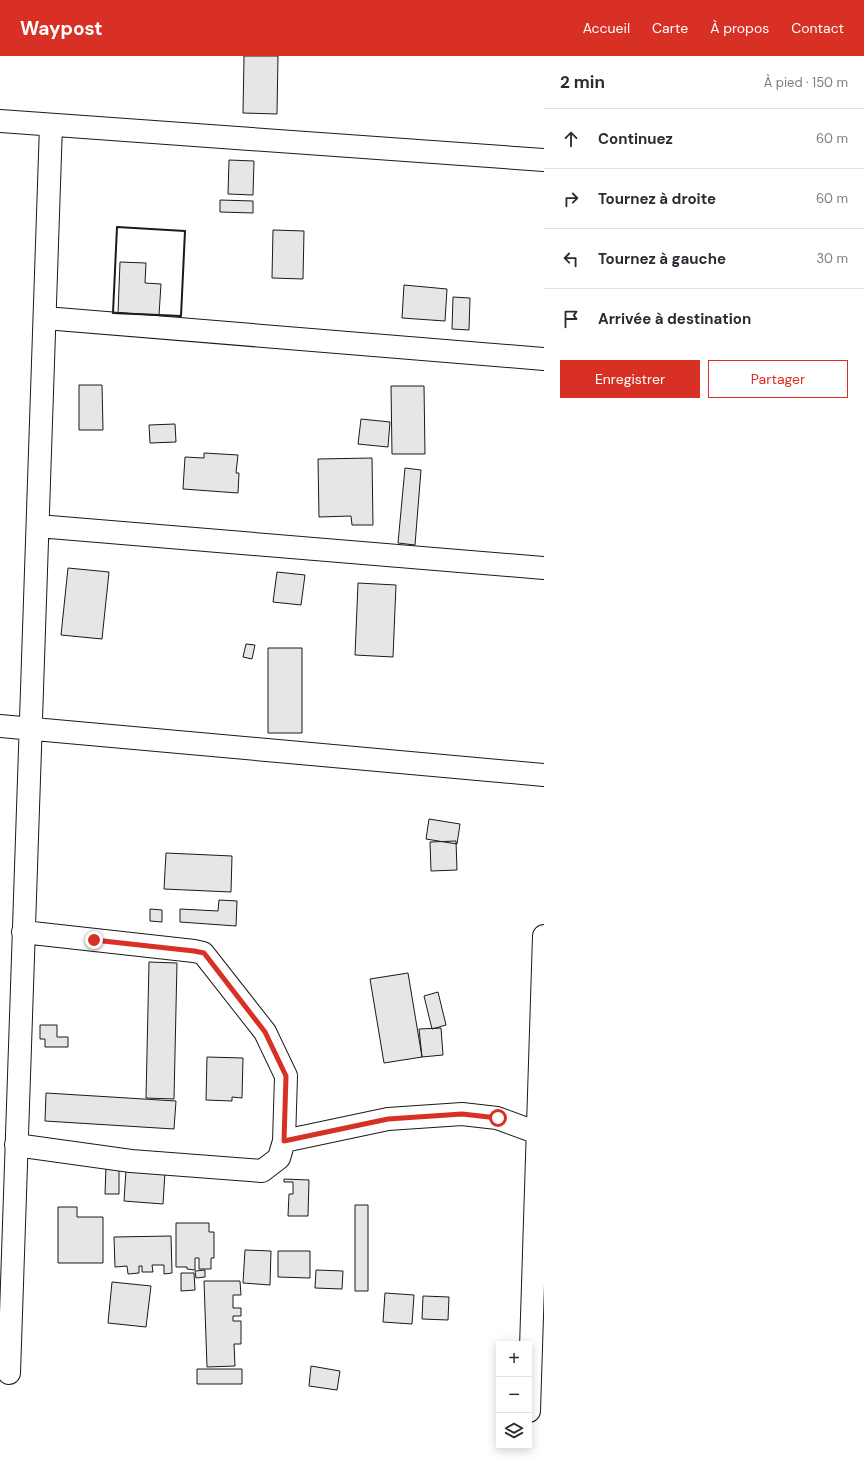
<!DOCTYPE html>
<html lang="fr">
<head>
<meta charset="utf-8">
<style>
  :root { --surface:#fff; --page:#f7f7f7; --text:#2b2b33; --muted:#7c7c81; --line:#e1e1e2; --accent:#d93025 }
  body { margin:0; font-family:"DM Sans",sans-serif; background:var(--page); color:var(--text) }
  .controls { position:absolute; right:12px; bottom:12px; display:grid; overflow:hidden; border-radius:0px; box-shadow:0 2px 10px #0003 }
  .controls button { width:36px; height:36px; display:grid; place-items:center; padding:0; border:0; border-bottom:1px solid var(--line); background:var(--surface); color:var(--text); font:20px sans-serif }
  .stop { position:absolute; width:12px; height:12px; margin:-9px; border:3px solid #d93025; border-radius:50%; background:#fff }
  .stop.end { background:#d93025; border-color:#fff; box-shadow:0 1px 4px #0008 }
  .list { margin:0; padding:0; list-style:none }
  h2 { display:flex; justify-content:space-between; align-items:center; height:52px; margin:0; padding:0 16px; font-size:17px }
  h2 small { font-size:13px; font-weight:400; color:var(--muted) }
  .list li { display:grid; grid-template-columns:26px 1fr auto; gap:12px; align-items:center; box-sizing:border-box; height:60px; padding:0 16px; border-top:1px solid var(--line) }
  .list b { display:block; font-size:15px; white-space:nowrap }
  .list em { font-size:13px; font-style:normal; color:var(--muted) }
  .actions { display:flex; gap:8px; padding:12px 16px }
  .actions a { flex:1; padding:9px 0; border:1px solid var(--accent); border-radius:0px; text-align:center; font-size:14px; color:var(--accent) }
  .actions .main { background:var(--accent); color:#fff }
  .icon { flex:none; width:22px; height:22px; fill:none; stroke:currentColor; stroke-width:2; stroke-linecap:round; stroke-linejoin:round }
  .map { position:relative; flex:none; width:544px; height:1405px; overflow:hidden }
  header { display:flex; align-items:center; gap:24px; box-sizing:border-box; height:56px; padding:0 20px; background:var(--accent); color:#fff }
  header strong { font-size:19px }
  nav { display:flex; gap:22px; margin-inline-start:auto; font-size:14px }
  main { display:flex }
  aside { flex:1; background:var(--surface) }
  .map>svg:first-child { display:block }
  .building { fill:#e6e6e6; stroke:#1a1a1a }
  .lines { fill:none; stroke-linecap:round; stroke-linejoin:round }
  .minor-casing { stroke:#1a1a1a; stroke-width:24 }
  .minor { stroke:#fff; stroke-width:22 }
  .wall { stroke:#1a1a1a; stroke-width:2 }
  .route { stroke:#d93025; stroke-width:5 }
</style>
</head>
<body>
<header>
<strong>Waypost</strong>
<nav><a>Accueil</a><a>Carte</a><a>À propos</a><a>Contact</a></nav>
</header>
<main>
<div class="map">
<svg width="544" height="1405" viewBox="0 0 544 1405">
  <rect width="100%" height="100%" fill="#fff"/>
  <!-- building -->
  <path class="building" d="M244 0H278L277 58 243 57Z
    M229 104 254 105 253 139 228 138Z
    M220 144 253 145V157L220 156Z
    M273 174 304 175 303 223 272 222Z
    M120 206 146 207 145 227 161 228 159 259 118 257Z
    M404 229 447 233 445 265 402 262Z
    M453 241 470 242 469 274 452 273Z
    M79 329H102L103 374H79Z
    M391 330H424L425 398H392Z
    M361 363 390 366 388 391 358 388Z
    M175 368 176 386 150 387 149 369Z
    M204 397 238 399 236 417H239L238 437 183 433 185 401 204 402Z
    M372 402 373 469H352L351 460 319 461 318 403Z
    M405 412 421 414 415 489 398 487Z
    M68 512 109 516 102 583 61 579Z
    M277 516 305 519 301 549 273 546Z
    M358 527 396 529 393 601 355 599Z
    M246 588 255 589 252 603 243 601Z
    M268 592H302V677H268Z
    M429 763 460 768 457 788 426 783Z
    M456 785 457 814 431 815 430 786Z
    M166 797 232 800 231 836 164 833Z
    M219 844 237 845 236 870 180 866V853L218 855Z
    M150 853 162 854V866L150 865Z
    M149 906 177 907 174 1043 146 1042Z
    M408 917 422 1001 384 1007 370 923Z
    M438 936 446 969 432 973 424 940Z
    M40 969H57V981H68V991H45V983H40Z
    M441 972 443 999 422 1001 419 973Z
    M207 1001 243 1002 242 1042 232 1041V1045L206 1044Z
    M46 1037 176 1045 174 1073 45 1065Z
    M106 1110 119 1111V1138H105Z
    M126 1114 165 1116 163 1148 124 1145Z
    M284 1123 309 1124 308 1160H288L289 1138H293V1126H284Z
    M355 1149H368V1235H355Z
    M58 1151H77V1161H103V1207H58Z
    M176 1167H209V1176H214V1202H211V1213H199V1202H195V1214L187 1213V1211H176Z
    M171 1180 172 1217 164 1218V1209H152L153 1216H142V1210H139V1217L128 1218 127 1210 115 1211 114 1181Z
    M245 1194 271 1195 270 1229 243 1227Z
    M278 1195H310V1222L278 1221Z
    M205 1214V1221L196 1222 195 1215Z
    M316 1214 343 1215 342 1233 315 1232Z
    M181 1217H194L195 1234 181 1235Z
    M204 1225H240L241 1239H233V1252H241V1260H233V1265H241V1288H234L235 1310 207 1311Z
    M112 1226 151 1230 146 1271 108 1267Z
    M385 1237 414 1239 412 1268 383 1266Z
    M423 1240 449 1241 448 1264 422 1263Z
    M311 1310 340 1315 337 1334 309 1330Z
    M197 1313H242V1328H197Z"/>
  <g class="lines">
    <defs>
      <path id="minor" d="M0 65 544 104
        M45 262 544 303
        M38 470 544 512
        M0 670 544 719
        M284 1085 388 1063 462 1058 497 1062 538 1077
        M16 1089 131 1105 262 1115 279 1102 284 1085 286 1020 265 976 203 897 194 895 23 876
        M9 1317 51 69
        M529 1355 544 880"/>
    </defs>
    <!-- minor casing -->
    <use href="#minor" class="minor-casing"/>
    <!-- minor -->
    <use href="#minor" class="minor"/>
    <!-- wall -->
    <path class="wall" d="M117 171 185 175 181 260 113 257Z"/>
  </g>
  <g class="lines">
    <!-- route -->
    <path class="route" d="M94 884 194 895 204 897 265 976 286 1020 284 1085 388 1063 462 1058 498 1062"/>
  </g>
</svg>
<div class="controls">
<button>+</button>
<button>−</button>
<button><svg class="icon" aria-label="layers" viewBox="0 0 24 24"><path d="M12 4l9 5-9 5-9-5zM3 14l9 5 9-5"/></svg></button>
</div>
<div class="stop" style="left:498px;top:1062px"></div>
<div class="stop end" style="left:94px;top:884px"></div>
</div>
<aside>
<h2>2 min<small>À pied · 150 m</small></h2>
<ul class="list">
<li><svg class="icon" aria-label="ahead" viewBox="0 0 24 24"><path d="M12 20V5M6 11l6-6 6 6"/></svg><div><b>Continuez</b></div><em>60 m</em></li>
<li><svg class="icon" aria-label="right" viewBox="0 0 24 24"><path d="M7 20v-9h11M14 6l5 5-5 5"/></svg><div><b>Tournez à droite</b></div><em>60 m</em></li>
<li><svg class="icon" aria-label="left" viewBox="0 0 24 24"><path d="M17 20v-9H6M10 6l-5 5 5 5"/></svg><div><b>Tournez à gauche</b></div><em>30 m</em></li>
<li><svg class="icon" aria-label="arrive" viewBox="0 0 24 24"><path d="M6 21V4h12l-3 4 3 4H6"/></svg><div><b>Arrivée à destination</b></div></li>
</ul>
<div class="actions"><a class="main">Enregistrer</a><a>Partager</a></div>
</aside>
</main>
</body>
</html>
